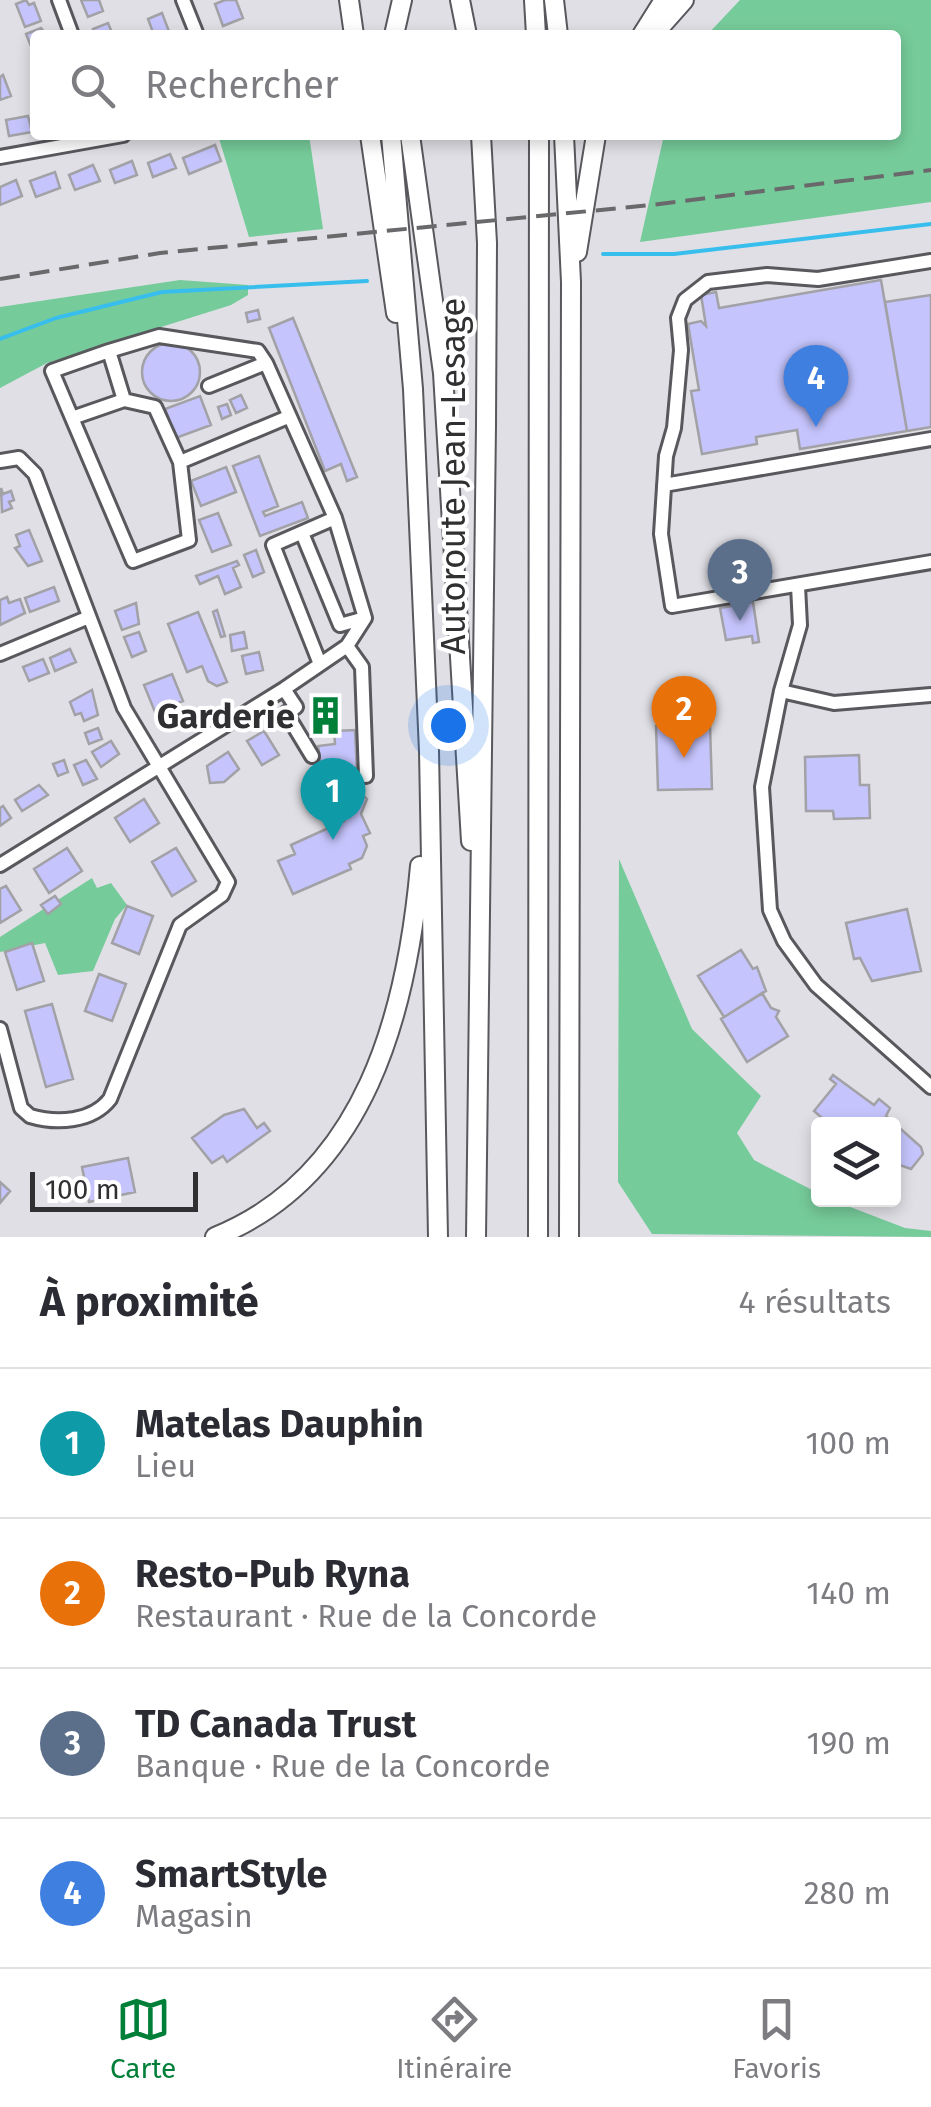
<!DOCTYPE html>
<html lang="fr">
<head>
<meta charset="utf-8">
<style>
  :root { --surface:#fff; --page:#f7f7f7; --text:#2b2b33; --muted:#7c7c81; --line:#e1e1e2; --accent:#007f39 }
  body { margin:0; font-family:"Fira Sans",sans-serif; background:var(--page); color:var(--text) }
  .controls { position:absolute; right:30px; bottom:30px; display:grid; overflow:hidden; border-radius:10px; box-shadow:0 5px 15px #0003 }
  .controls button { width:90px; height:90px; display:grid; place-items:center; padding:0; border:0; border-bottom:2px solid var(--line); background:var(--surface); color:var(--text); font:50px sans-serif }
  .scale { position:absolute; left:30px; bottom:25px; width:168px; box-sizing:border-box; padding-left:10px; border:5px solid #303032; border-top:0; font-size:28px; line-height:35px; white-space:nowrap; color:#303032; -webkit-text-stroke:8px #fff; paint-order:stroke }
  .you { position:absolute; left:448px; top:725px; width:35px; height:35px; margin:-25px; border:8px solid #fff; border-radius:50%; background:#1a73e8; box-shadow:0 0 0 15px #1a73e833 }
  .badge { display:grid; place-items:center; width:65px; height:65px; border-radius:50%; background:var(--accent); color:#fff; font-size:32px; font-weight:700 }
  .pin { position:absolute; translate:-50% -82px; filter:drop-shadow(0 2px 5px #0008) }
  .pin::after { content:''; position:absolute; top:52px; width:35px; height:30px; background:inherit; clip-path:polygon(0 0,100% 0,50% 100%) }
  .list { margin:0; padding:0; list-style:none }
  h2 { display:flex; justify-content:space-between; align-items:center; height:130px; margin:0; padding:0 40px; font-size:42px }
  h2 small { font-size:32px; font-weight:400; color:var(--muted) }
  .list li { display:grid; grid-template-columns:65px 1fr auto; gap:30px; align-items:center; box-sizing:border-box; height:150px; padding:0 40px; border-top:2px solid var(--line) }
  .list b { display:block; font-size:38px; white-space:nowrap }
  .list p { margin:0; font-size:32px; white-space:nowrap; color:var(--muted) }
  .list em { font-size:32px; font-style:normal; color:var(--muted) }
  .icon { flex:none; width:55px; height:55px; fill:none; stroke:currentColor; stroke-width:2; stroke-linecap:round; stroke-linejoin:round }
  .map { position:relative; flex:none; width:931px; height:1237px; overflow:hidden }
  .search { position:absolute; background:var(--surface); box-shadow:0 5px 15px #0003; left:30px; right:30px; top:30px; height:110px; display:flex; align-items:center; gap:25px; box-sizing:border-box; padding:0 35px; border-radius:10px; color:var(--muted); font-size:38px }
  .sheet { height:730px; background:var(--surface) }
  nav { display:flex; justify-content:space-around; align-items:center; box-sizing:border-box; height:140px; border-top:2px solid var(--line); background:var(--surface); font-size:28px; color:var(--muted) }
  nav a { display:grid; justify-items:center; gap:5px }
  nav .on { color:var(--accent) }
  .map>svg:first-child { display:block }
  .green { fill:#76cb9a }
  .lines { fill:none; stroke-linecap:round; stroke-linejoin:round }
  .stream { stroke:#38beec; stroke-width:4 }
  .building { fill:#c5c4fc; stroke:#a1a1a6; stroke-width:2.5 }
  .minor-casing { stroke:#58585d; stroke-width:18 }
  .highway-casing { stroke:#58585d; stroke-width:22 }
  .minor { stroke:#fff; stroke-width:12 }
  .highway { stroke:#fff; stroke-width:18 }
  .rail { stroke:#69696c; stroke-width:4; stroke-dasharray:20 10; stroke-linecap:butt }
  .labels { text-anchor:middle; dominant-baseline:central; stroke-width:8; stroke-linejoin:round; paint-order:stroke }
  .street-label { font-size:35px; fill:#303032; stroke:#fff }
  .poi-label { font-size:35px; font-weight:bold; fill:#303032; stroke:#fff; text-anchor:end }
</style>
</head>
<body>
<div class="map">
<svg width="931" height="1237" viewBox="0 0 931 1237">
  <rect width="100%" height="100%" fill="#dfdfe5"/>
  <!-- green -->
  <path class="green" d="M740 0H931V202L640 242 664 135H896V35H707Z
    M218 135H309L323 229 249 237Z
    M180 280 248 285V295L231 305 47 363 0 388V307Z
    M619 859 692 1029 761 1096 737 1133 754 1160 818 1193V1200H832L905 1228 931 1231V1237L652 1234 618 1182Z
    M92 878 97 888 111 883 127 905 115 919 93 971 58 975 45 943 0 952V937Z"/>
  <g class="lines">
    <!-- stream -->
    <path class="stream" d="M603 254H674L931 224
      M0 339 56 318 162 292 367 281"/>
  </g>
  <!-- building -->
  <path class="building" d="M26 0 29 5 34 3 41 21 25 27 16 4Z
    M81 0H99L103 11 88 17Z
    M225 0H236L243 18 223 26 215 4Z
    M162 13 170 34 154 35 148 19Z
    M108 23 113 35H95L93 29Z
    M41 28 47 35H35V56L26 34Z
    M3 75 11 96 0 100V77Z
    M28 116 32 132 9 136 6 120Z
    M215 145 221 161 189 174 183 158Z
    M170 154 176 168 153 177 148 163Z
    M132 161 137 175 115 183 110 170Z
    M93 165 100 181 75 190 69 175Z
    M55 172 60 188 36 197 30 181Z
    M16 180 22 196 0 205V187Z
    M881 280 907 431 800 449 797 430 756 437 757 444 702 454 691 391 699 390 688 324 701 321 706 326 701 295 716 292 719 308Z
    M931 295V427L907 431 885 302Z
    M258 310 260 319 248 322 246 313Z
    M293 318 357 477 347 481 341 464 325 471 269 328Z
    M142 372a29 29 0 1 1 58 0a29 29 0 1 1-58 0Z
    M241 395 247 408 236 413 230 400Z
    M200 396 211 425 176 438 165 409Z
    M227 404 231 415 222 419 218 407Z
    M259 456 278 506 263 512 265 516 302 502 308 518 260 536 233 466Z
    M226 467 236 492 201 506 191 481Z
    M1 488 3 494 11 491 14 500 9 502 12 508 2 512Z
    M218 513 231 545 212 552 199 520Z
    M29 530 42 561 28 566 15 548 20 546 16 535Z
    M256 550 264 572 253 577 244 555Z
    M237 561 239 565 233 568 241 587 225 594 218 576 200 584 196 576Z
    M54 587 59 601 30 612 25 598Z
    M7 597 9 603 20 599 25 613 0 625V600Z
    M753 602 759 642 753 643 752 636 726 640 720 608Z
    M136 603 139 624 122 630 115 611Z
    M217 610 225 636 221 637 213 612Z
    M198 612 227 682 217 686 208 681 202 666 187 672 168 624Z
    M139 632 146 651 132 657 124 637Z
    M244 632 247 648 232 651 230 635Z
    M70 649 76 662 55 671 50 658Z
    M259 652 263 670 246 674 242 656Z
    M43 659 49 673 29 681 23 667Z
    M172 674 183 701 155 712 144 685Z
    M92 690 98 715 84 721 81 713 75 715 70 702Z
    M319 699 337 701 338 731H313L312 702Z
    M678 723 710 725 712 789 658 790 656 726Z
    M98 728 102 739 89 744 85 733Z
    M355 730 357 772 322 773 318 746 335 744 334 731Z
    M264 731 279 755 262 765 247 741Z
    M111 741 119 754 101 767 92 752Z
    M228 752 239 769 224 782 210 783 207 766Z
    M859 755 860 785H869L870 818 834 819 833 811H806L805 757Z
    M64 760 68 772 58 776 53 764Z
    M86 760 97 779 83 785 74 765Z
    M39 785 48 795 22 811 15 800Z
    M359 792 367 799 361 814 370 833 363 836 367 846 362 858 349 864 351 869 293 894 278 861 295 854 291 845 344 821 354 794Z
    M144 799 159 823 130 842 115 818Z
    M3 806 11 818 0 826V808Z
    M67 848 82 871 49 893 34 869Z
    M176 848 196 881 172 896 152 862Z
    M6 886 21 910 0 923V889Z
    M55 896 61 904 48 914 41 905Z
    M127 906 153 916 139 954 112 943Z
    M907 909 921 971 872 981 860 958 854 959 846 923Z
    M32 943 44 981 17 990 5 952Z
    M741 950 753 969 757 967 766 991 724 1017 698 976Z
    M99 974 126 984 112 1021 85 1011Z
    M762 993 771 1008 779 1011 776 1017 788 1036 747 1062 721 1019Z
    M52 1004 73 1079 46 1087 25 1011Z
    M833 1075 874 1105 879 1099 890 1108 886 1116 921 1147 923 1154 911 1169 894 1163V1124H829L814 1111 836 1084 830 1079Z
    M244 1109 257 1128 264 1123 270 1131 227 1162 223 1156 212 1163 192 1138 224 1115Z
    M128 1158 135 1192 89 1202 82 1167Z
    M0 1182 10 1191 0 1203Z"/>
  <g class="lines">
    <defs>
      <path id="minor" d="M59 0 72 35
        M183 0 197 35
        M0 157 123 135
        M931 261 818 279 767 275 708 282 685 300 678 318 681 350 674 428 666 456 661 534 672 606 931 562
        M109 351 52 371 133 561 189 540 180 462 288 417
        M124 400 109 351 159 336 258 351 266 363
        M72 418 124 400 155 407 180 462
        M0 461 19 458 35 474 124 708 228 882 222 895 180 925 110 1099C92 1122 57 1124 30 1116L21 1108 0 1029
        M664 485 931 439
        M302 533 340 625 365 618
        M347 646 362 667 366 776
        M0 654 89 617
        M320 664 273 545 335 518
        M284 689 296 707 286 713 312 756
        M781 691 800 625 798 586
        M931 695 834 703 781 691 762 787 770 910 784 941 816 985 931 1087
        M0 865 284 689 347 646 365 618 335 518 266 363 209 386"/>
      <path id="highway" d="M349 0 354 35
        M460 0 467 35
        M534 0 536 35
        M554 0 558 35
        M394 35 402 0
        M642 35 664 0
        M653 35 684 0
        M370 135 396 313
        M391 135 413 389 429 751 438 1237
        M410 135 443 373 471 841
        M564 135 571 282 569 1237
        M577 252 596 135
        M215 1237C366 1176 407 1012 420 866
        M476 1237 486 425 487 243 481 135
        M538 1237 539 135"/>
    </defs>
    <!-- minor casing -->
    <use href="#minor" class="minor-casing"/>
    <!-- highway casing -->
    <use href="#highway" class="highway-casing"/>
    <!-- minor -->
    <use href="#minor" class="minor"/>
    <!-- highway -->
    <use href="#highway" class="highway"/>
    <!-- rail -->
    <path class="rail" d="M0 279 160 253 651 205 931 170"/>
  </g>
  <!-- icons -->
  <defs>
    <symbol id="building-bare" viewBox="-9 -9 18 18"><path d="M-4-6H4V6H1V3H-1V6H-4ZM-2.5-4.3h1.7v1.8h-1.7ZM.8-4.3h1.7v1.8H.8ZM-2.5-1h1.7V.8h-1.7ZM.8-1h1.7V.8H.8Z" fill="#007f39" stroke="#fff" stroke-width="2.5" paint-order="stroke"/></symbol>
  </defs>
  <g fill-rule="evenodd">
    <use href="#building-bare" x="298" y="688" width="55" height="55"/>
  </g>
  <g class="labels">
    <!-- street labels -->
    <g class="street-label">
      <text transform="translate(453 476) rotate(-90)">Autoroute Jean-Lesage</text>
    </g>
    <!-- poi labels -->
    <g class="poi-label">
      <text x="295" y="716">Garderie</text>
    </g>
  </g>
</svg>
<div class="controls">
<button><svg class="icon" aria-label="layers" viewBox="0 0 24 24"><path d="M12 4l9 5-9 5-9-5zM3 14l9 5 9-5"/></svg></button>
</div>
<div class="scale">100 m</div>
<div class="you"></div>
<div class="pin badge" style="left:333px;top:840px;background:#0f9aa8">1</div>
<div class="pin badge" style="left:684px;top:758px;background:#e8710a">2</div>
<div class="pin badge" style="left:740px;top:621px;background:#5c6f8a">3</div>
<div class="pin badge" style="left:816px;top:427px;background:#3f7fe0">4</div>
<div class="search"><svg class="icon" aria-label="search" viewBox="0 0 24 24"><circle cx="10" cy="10" r="6"/><path d="M15 15l6 6"/></svg>Rechercher</div>
</div>
<section class="sheet">
<h2>À proximité<small>4 résultats</small></h2>
<ul class="list">
<li><span class="badge" style="background:#0f9aa8">1</span><div><b>Matelas Dauphin</b><p>Lieu</p></div><em>100 m</em></li>
<li><span class="badge" style="background:#e8710a">2</span><div><b>Resto-Pub Ryna</b><p>Restaurant · Rue de la Concorde</p></div><em>140 m</em></li>
<li><span class="badge" style="background:#5c6f8a">3</span><div><b>TD Canada Trust</b><p>Banque · Rue de la Concorde</p></div><em>190 m</em></li>
<li><span class="badge" style="background:#3f7fe0">4</span><div><b>SmartStyle</b><p>Magasin</p></div><em>280 m</em></li>
</ul>
</section>
<nav>
<a class="on"><svg class="icon" aria-label="map" viewBox="0 0 24 24"><path d="M3 6l6-2 6 2 6-2v14l-6 2-6-2-6 2zM9 4v14M15 6v14"/></svg>Carte</a>
<a><svg class="icon" aria-label="directions" viewBox="0 0 24 24"><path d="M12 3l9 9-9 9-9-9zM9 14v-3h6M13 9l2 2-2 2"/></svg>Itinéraire</a>
<a><svg class="icon" aria-label="saved" viewBox="0 0 24 24"><path d="M7 4h10v16l-5-4-5 4z"/></svg>Favoris</a>
</nav>
</body>
</html>
